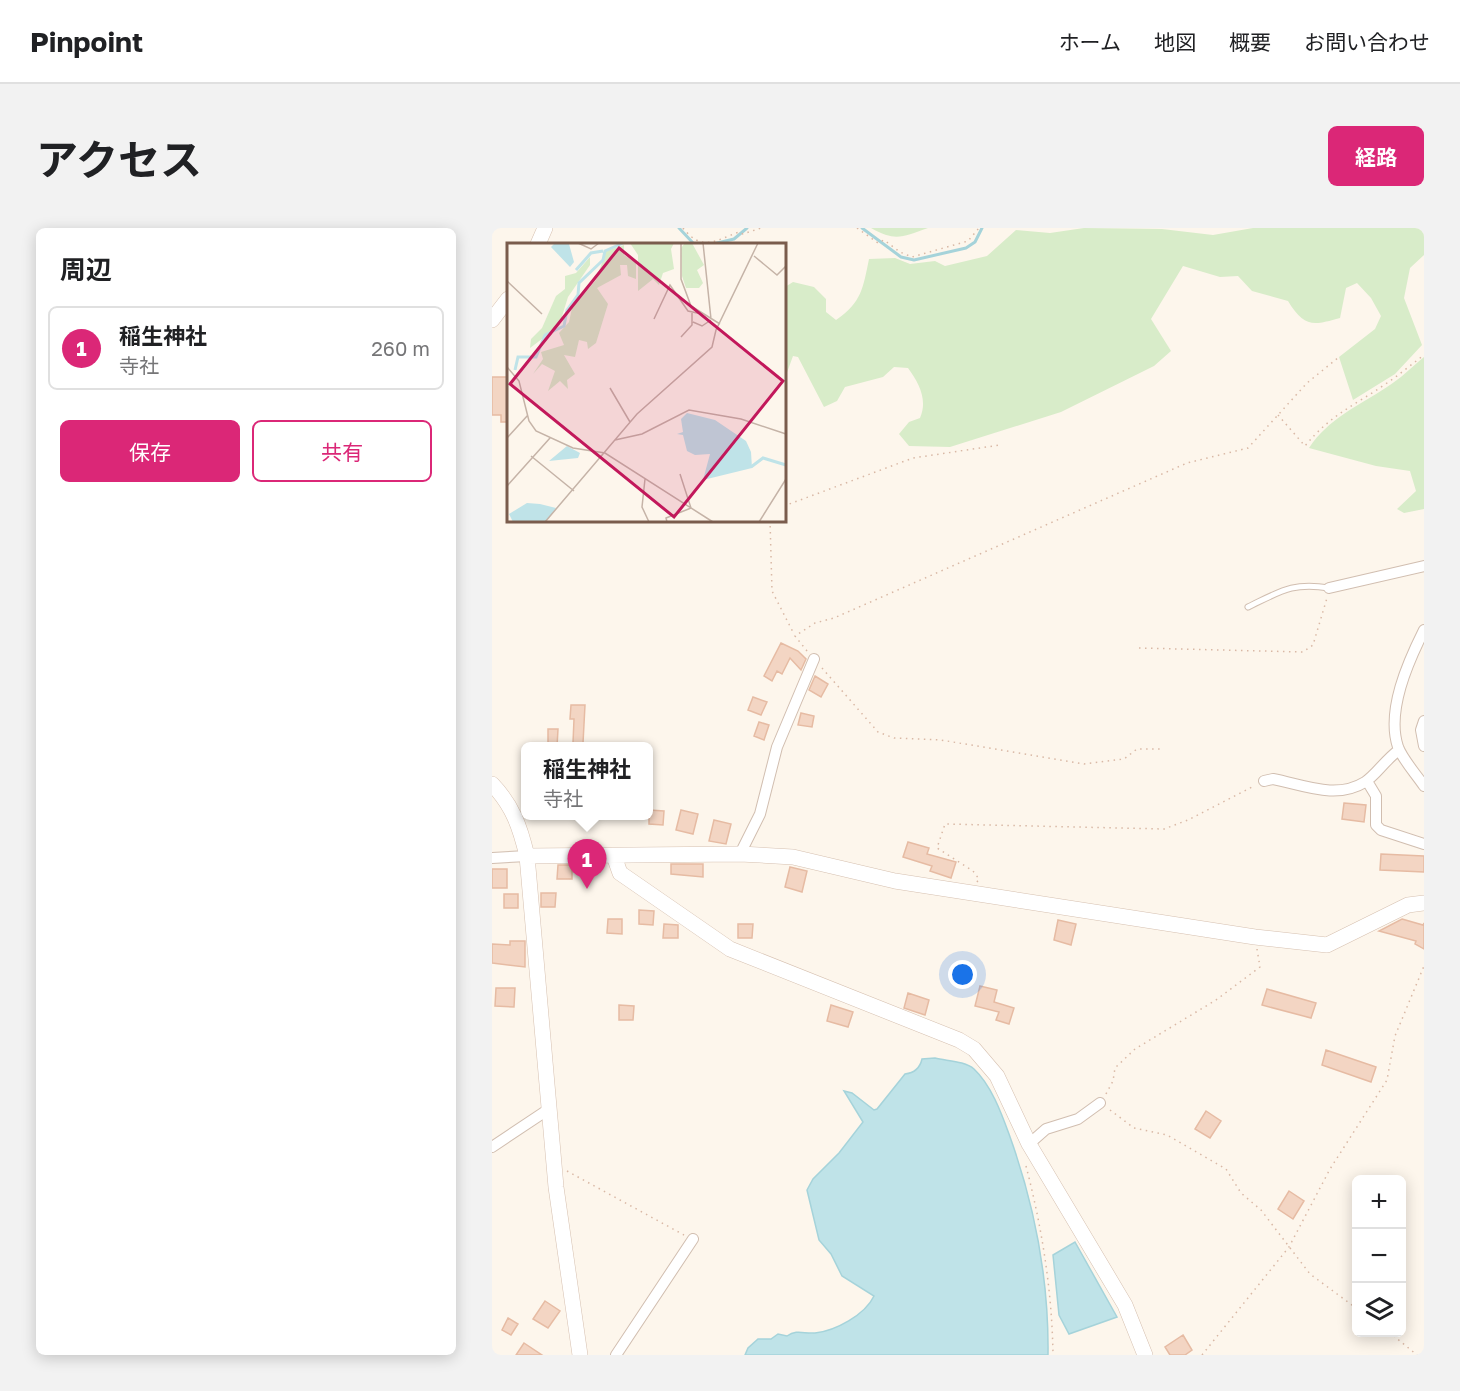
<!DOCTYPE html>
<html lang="ja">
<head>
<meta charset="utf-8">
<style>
  :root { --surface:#fff; --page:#f2f2f2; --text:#202124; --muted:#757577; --line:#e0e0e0; --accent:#db2777 }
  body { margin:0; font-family:"Golos Text","Noto Sans JP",sans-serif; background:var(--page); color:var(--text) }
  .controls { position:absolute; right:18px; bottom:18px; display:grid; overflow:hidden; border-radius:9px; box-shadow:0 3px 15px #0003 }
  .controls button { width:54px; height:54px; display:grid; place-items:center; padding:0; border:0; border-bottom:2px solid var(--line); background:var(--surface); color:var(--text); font:30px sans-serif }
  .you { position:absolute; left:471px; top:747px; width:21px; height:21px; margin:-15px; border:4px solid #fff; border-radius:50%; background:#1a73e8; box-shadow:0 0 0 9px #1a73e833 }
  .badge { display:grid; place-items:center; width:39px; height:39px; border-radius:50%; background:var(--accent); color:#fff; font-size:20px; font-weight:700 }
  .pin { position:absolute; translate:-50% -50px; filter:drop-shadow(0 2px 3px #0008) }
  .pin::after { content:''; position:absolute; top:32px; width:21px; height:18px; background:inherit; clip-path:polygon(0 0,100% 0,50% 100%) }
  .popup { position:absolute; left:29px; top:514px; width:132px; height:78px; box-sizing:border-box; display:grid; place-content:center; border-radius:9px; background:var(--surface); filter:drop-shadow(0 2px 4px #0005); font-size:20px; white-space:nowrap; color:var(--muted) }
  .popup b { font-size:22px; color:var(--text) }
  .popup::after { content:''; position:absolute; left:50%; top:100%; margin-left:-12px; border:12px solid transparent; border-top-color:var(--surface) }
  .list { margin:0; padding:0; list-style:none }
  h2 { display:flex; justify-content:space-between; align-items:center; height:78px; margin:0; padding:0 24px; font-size:26px }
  h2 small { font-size:20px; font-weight:400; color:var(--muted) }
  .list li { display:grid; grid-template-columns:39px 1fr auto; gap:18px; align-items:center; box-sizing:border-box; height:84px; margin:0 12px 12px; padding:0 12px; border:2px solid var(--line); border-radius:9px }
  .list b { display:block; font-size:22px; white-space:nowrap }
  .list p { margin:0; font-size:20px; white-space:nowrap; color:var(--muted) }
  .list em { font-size:20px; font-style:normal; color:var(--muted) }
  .actions { display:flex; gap:12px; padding:18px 24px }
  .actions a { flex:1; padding:14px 0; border:2px solid var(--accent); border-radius:9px; text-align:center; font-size:21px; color:var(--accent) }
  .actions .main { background:var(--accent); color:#fff }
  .icon { flex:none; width:33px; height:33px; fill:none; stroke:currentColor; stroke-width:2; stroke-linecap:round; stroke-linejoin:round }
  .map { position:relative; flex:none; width:932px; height:1127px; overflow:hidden; border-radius:9px }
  header { display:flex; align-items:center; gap:36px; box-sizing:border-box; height:84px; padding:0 30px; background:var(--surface); border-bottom:2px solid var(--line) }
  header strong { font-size:28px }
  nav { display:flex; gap:33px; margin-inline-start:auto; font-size:21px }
  .intro { display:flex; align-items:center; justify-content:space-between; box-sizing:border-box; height:144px; padding:0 36px }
  h1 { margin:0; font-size:42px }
  .button { padding:15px 27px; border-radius:9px; background:var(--accent); color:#fff; font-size:21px; font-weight:700 }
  main { display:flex; gap:36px; padding:0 36px }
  aside { flex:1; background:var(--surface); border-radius:9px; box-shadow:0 3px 15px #0003 }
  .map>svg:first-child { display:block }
  .green { fill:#d8ecc9 }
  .water { fill:#bfe3e8; stroke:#a5d3da; stroke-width:1.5 }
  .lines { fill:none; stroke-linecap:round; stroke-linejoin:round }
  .stream { stroke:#a5d3da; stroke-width:3 }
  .building { fill:#f3d5c3; stroke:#e6bba3; stroke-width:1.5 }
  .lane-casing { stroke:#d1beb0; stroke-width:7 }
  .street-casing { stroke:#d1beb0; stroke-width:12 }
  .secondary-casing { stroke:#d6c0b0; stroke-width:16 }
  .path { stroke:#d9b8a5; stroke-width:1.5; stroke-dasharray:1.5 4.5; stroke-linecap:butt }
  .lane { stroke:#fff; stroke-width:5 }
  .street { stroke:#fff; stroke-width:10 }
  .secondary { stroke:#fff; stroke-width:15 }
  .inset-river { fill:none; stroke:#bfe3e8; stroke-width:3 }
  .inset-road { fill:none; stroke:#c5b3a7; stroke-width:1.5 }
  .view { fill:#c2185b; fill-opacity:0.15; stroke:#c2185b; stroke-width:3 }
  .inset-edge { fill:none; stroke:#7a5c4d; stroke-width:3 }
</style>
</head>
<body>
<header>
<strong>Pinpoint</strong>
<nav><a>ホーム</a><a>地図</a><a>概要</a><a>お問い合わせ</a></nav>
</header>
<div class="intro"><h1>アクセス</h1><a class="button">経路</a></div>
<main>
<aside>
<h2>周辺<small></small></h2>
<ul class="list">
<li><span class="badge">1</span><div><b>稲生神社</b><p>寺社</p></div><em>260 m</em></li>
</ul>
<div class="actions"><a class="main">保存</a><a>共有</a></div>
</aside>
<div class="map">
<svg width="932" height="1127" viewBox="0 0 932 1127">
  <rect width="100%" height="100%" fill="#fdf6ec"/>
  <!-- green -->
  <path class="green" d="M379 0H436C410 9 404 14 379 0Z
    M592 0 670 1 721 7 761 0H932V27L918 40 912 70 930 117 903 146 861 172 847 129 883 101 889 88 879 70 865 55 854 60 848 90C820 98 812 99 796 73L760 63 746 48 728 49 691 38 659 91 679 123 662 138 569 184 458 219 417 218 407 206 417 194 428 190C436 172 427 155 416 140L402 139 391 149 353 159 345 173 332 179 306 129 301 128 293 150V59L301 54 322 59 334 71V84L344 92C370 74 371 60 377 31L403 30 418 36 443 33 453 38 495 28 524 2 558 5Z
    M932 129V281L912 285 905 281 924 263 918 243 884 238 817 220C836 191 866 178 895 159 908 151 920 139 932 129Z"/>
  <!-- water -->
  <path class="water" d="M443 830C455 833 473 833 482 841 499 857 509 884 517 906 543 978 557 1050 556 1127H253L256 1120 266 1111H279L286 1106 295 1108C305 1101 312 1106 323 1105 343 1103 373 1087 382 1068L350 1048 339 1026 327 1012 315 962 321 951 347 925 371 894 352 863 360 865 382 882 385 881 413 846C422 845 428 840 430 831Z
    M583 1014 625 1089 577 1106 567 1087 561 1027Z"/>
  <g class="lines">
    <!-- stream -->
    <path class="stream" d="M187 0 202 16
      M370 0 409 29 422 32 474 20 483 14 490 0
      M221 16 242 11 255 0"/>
  </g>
  <!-- building -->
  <path class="building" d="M0 149H16V194H9V187H0Z
    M289 415 306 423 314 431 309 442 298 430 290 446 285 443 280 453 272 448Z
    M323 448 336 456 329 469 317 462Z
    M261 469 275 474 269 487 256 482Z
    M79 477H93L91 515H81L82 491H78Z
    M309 485 322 488 320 499 306 497Z
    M267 494 277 497 272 512 262 508Z
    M56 501H66L65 519H56Z
    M852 575 874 577 872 594 850 591Z
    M157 582 172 583 171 597 157 596Z
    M189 582 206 586 201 606 184 602Z
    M222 592 239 596 234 616 217 613Z
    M416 614 437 620 435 626 464 634 459 650 438 643 440 638 411 629Z
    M889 626 932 628V644L888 642Z
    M179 636H211V649L179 646Z
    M66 637H80V651H65Z
    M298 639 315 643 310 664 293 659Z
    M0 641H15V660H0Z
    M49 665H64L63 679H49Z
    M12 666H26V680H12Z
    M147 682 162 683 161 697 147 696Z
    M116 691H130V706L115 705Z
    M910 691 931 697 932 695V721L923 716 924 713 887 703Z
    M566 692 584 696 579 717 562 712Z
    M172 696 186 697V710H171Z
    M246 696H261L260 710H246Z
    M18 713H33V739L0 735V716L18 717Z
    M488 758 505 762 502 774 522 780 517 796 504 792 507 784 483 778Z
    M4 760H23L22 779 3 778Z
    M775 761 824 775 819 790 770 777Z
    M416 765 437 772 433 787 412 780Z
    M127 777 142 778 141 792H127Z
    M339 777 361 784 356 799 335 793Z
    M834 822 884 839 879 854 830 837Z
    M714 883 729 893 718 910 703 901Z
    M797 963 812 973 801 991 786 981Z
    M53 1073 68 1083 56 1100 41 1091Z
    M16 1090 26 1096 19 1107 10 1102Z
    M691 1107 700 1122 693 1127H678L673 1119Z
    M32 1115 50 1127H24Z"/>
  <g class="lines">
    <defs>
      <path id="lane" d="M756 379C789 363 801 354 837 360"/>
      <path id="street" d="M837 360 932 338
        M932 402C916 434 894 483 906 519 911 532 924 546 932 558
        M932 493 929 502 932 518
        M772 553 781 551C812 557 844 572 873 554 884 547 894 531 907 522
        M875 553 884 568V597L889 602 932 616
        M248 626 268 586 285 519 322 431
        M0 630 35 628
        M537 916 554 901 586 891 608 875
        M0 919 57 881
        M124 1127 201 1011"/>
      <path id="secondary" d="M46 16 53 0
        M0 92 16 71
        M0 556C21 578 28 599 35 628L64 959 88 1127
        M35 628 248 626 301 629 403 653 763 709 835 717 916 677 932 675
        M122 628 128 645 238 721 467 812 482 821 505 848 537 916 633 1077 653 1127"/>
    </defs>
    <!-- lane casing -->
    <use href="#lane" class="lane-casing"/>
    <!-- street casing -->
    <use href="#street" class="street-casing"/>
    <!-- secondary casing -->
    <use href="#secondary" class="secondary-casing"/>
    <!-- path -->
    <path class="path" d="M191 0C210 24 222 13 247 4L251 6 269 0
      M365 0 386 15 392 12 408 24 420 29 476 13 487 0
      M786 187 813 218C839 186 862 178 895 155 907 147 920 136 932 127
      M292 278 421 230 508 217
      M278 292 280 363 302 406
      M647 420 811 424 821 417 835 370
      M315 423 303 408 323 395 342 390 695 235 756 220 815 155 847 129
      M330 440 386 504 402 510 449 512 592 536 632 531 645 521H670
      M485 654 487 651 481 643 445 620 453 596 672 601 696 592 762 558
      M614 866 621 853 623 840 643 821 724 772 768 739 765 721
      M618 882 642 900 675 907 734 941 749 965 769 982 818 1046 864 1080
      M534 938C550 1000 560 1062 561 1127
      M75 943 192 1007
      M897 1104 925 1127
      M710 1127 797 1019 838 941 895 852 903 808 932 738"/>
    <!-- lane -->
    <use href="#lane" class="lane"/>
    <!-- street -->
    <use href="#street" class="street"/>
    <!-- secondary -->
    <use href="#secondary" class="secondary"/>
  </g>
  <!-- overview -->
  <g transform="translate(15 15)">
    <rect width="279" height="279" fill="#fdf6ec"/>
    <path d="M123 0H167L164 6 167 26 156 30 152 42 146 36 131 48V12ZM178 0H185L197 22 190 27 196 40 192 45H179L175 33 174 5ZM117 2V12L129 20V36L121 33 120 22H113L114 32 90 45 101 61 89 100 81 106 80 99 72 97 68 114 57 112 68 131 60 137 61 146 53 138 41 148 48 128 35 121 26 131 36 116 34 109 57 102 52 90 62 79 65 65 89 37 99 8ZM83 14V22L61 54 52 83 23 105 24 96 35 85 49 53 58 46V33L69 30Z" fill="#d8ecc9"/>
    <path d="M48 0 62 1 67 19 63 24 44 4ZM180 170 208 177 239 198 244 209 245 225 196 237 203 211 188 212 180 208 176 192 170 191 176 189 174 176ZM60 203 73 210 71 215 42 218ZM20 260 33 261 49 265 39 279H6L2 271Z" fill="#bfe3e8"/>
    <path class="inset-river" d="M69 27 84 10 96 8M8 127 11 114H29L38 92 57 83 60 67 71 52 72 40 96 17 98 8 116 0M244 224 256 215 279 222"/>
    <path class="inset-road" d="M71 0 84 6 92 0M174 0V36L184 63 213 81M196 0 204 76M247 13 270 32 279 23M0 38 35 71M147 76 163 42 181 68 195 71M186 79 195 83 204 77M174 94 185 82V70M0 124 12 138 22 178 29 188 66 205 98 210 206 279M103 145 123 179M0 195 21 172M108 197 135 191 182 167 234 176 279 191M24 213 67 248M138 236 135 264 142 279M0 243 43 195M38 279 130 171 205 104 209 87 251 0M160 279 159 275 184 265 173 231M252 279 279 236"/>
    <path class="view" d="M112 5 276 138 167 274 3 141Z"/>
    <rect width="279" height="279" class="inset-edge"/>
  </g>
</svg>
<div class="controls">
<button>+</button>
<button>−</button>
<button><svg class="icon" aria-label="layers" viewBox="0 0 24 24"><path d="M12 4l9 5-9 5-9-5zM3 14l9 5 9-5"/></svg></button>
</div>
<div class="you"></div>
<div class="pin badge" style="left:95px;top:661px">1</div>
<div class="popup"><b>稲生神社</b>寺社</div>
</div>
</main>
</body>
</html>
